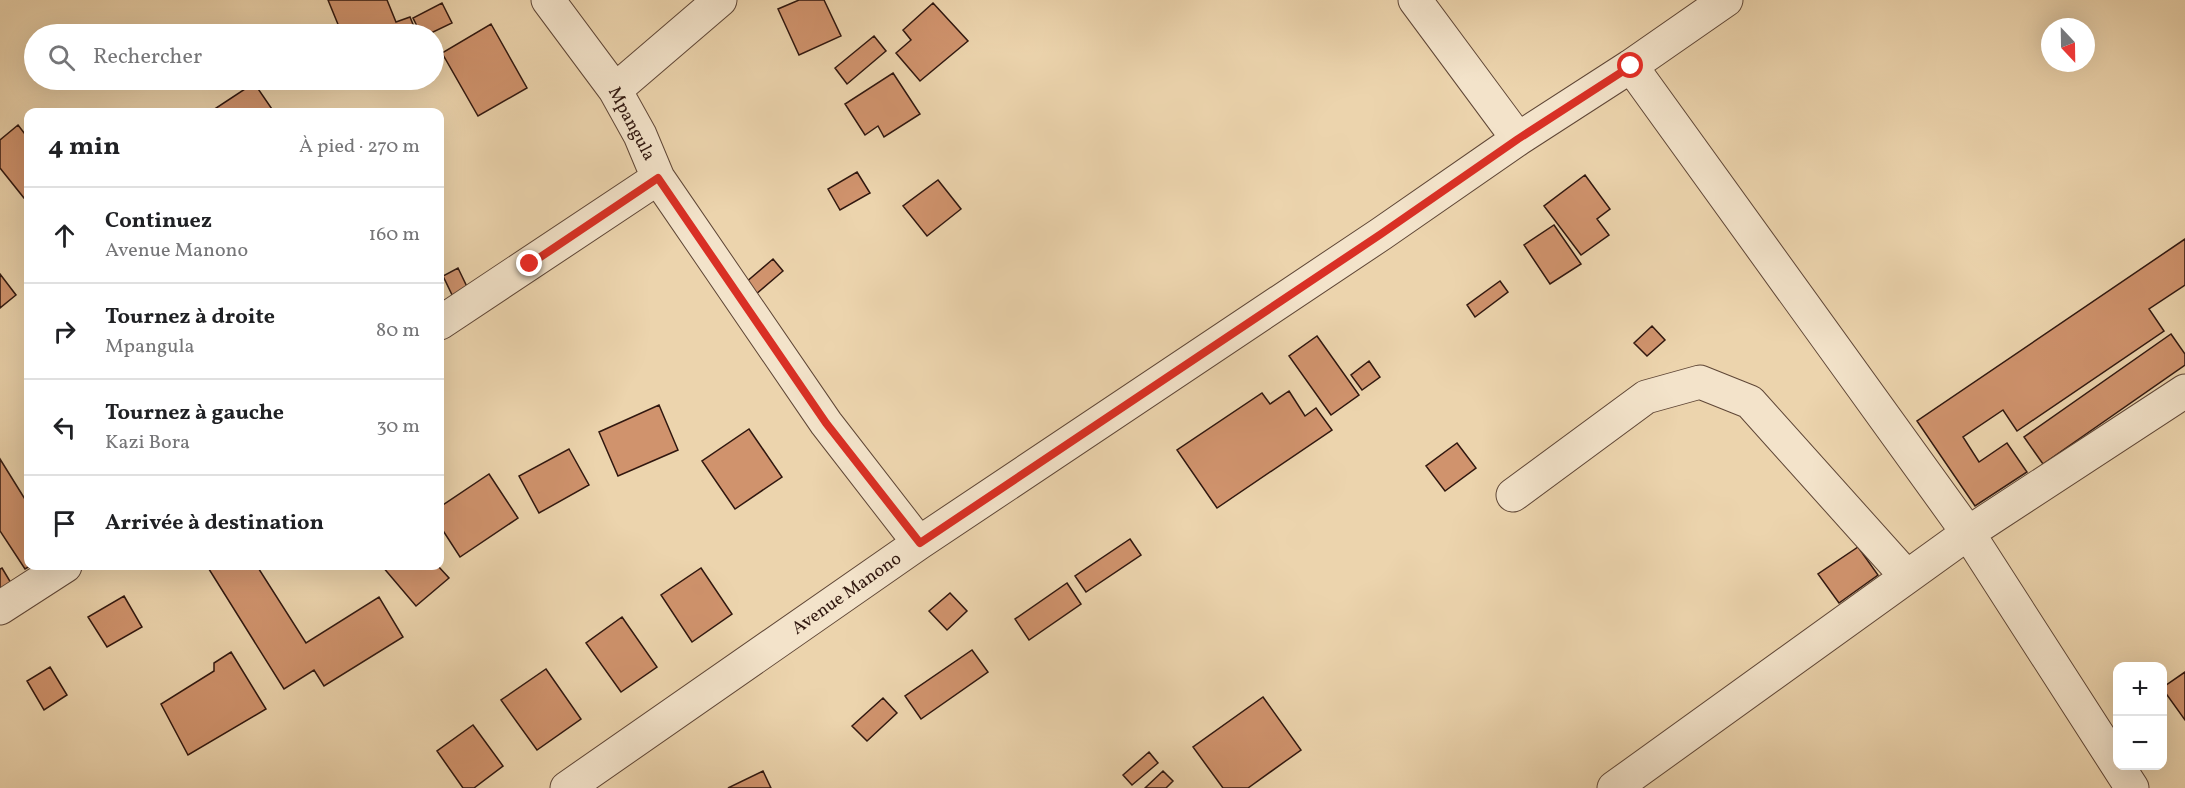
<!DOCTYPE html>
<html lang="fr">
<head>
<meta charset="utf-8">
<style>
  :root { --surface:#fff; --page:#f6f6f6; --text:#202124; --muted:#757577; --line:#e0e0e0 }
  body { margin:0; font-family:Vollkorn,serif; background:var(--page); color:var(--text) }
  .controls { position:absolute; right:18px; bottom:18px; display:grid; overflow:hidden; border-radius:12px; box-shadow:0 6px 24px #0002 }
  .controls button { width:54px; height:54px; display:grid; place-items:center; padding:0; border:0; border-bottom:2px solid var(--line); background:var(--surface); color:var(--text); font:30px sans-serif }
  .compass { position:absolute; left:2041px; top:18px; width:54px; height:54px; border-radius:50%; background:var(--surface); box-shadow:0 6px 24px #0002; rotate:158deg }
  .stop { position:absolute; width:18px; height:18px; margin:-14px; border:4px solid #d93025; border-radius:50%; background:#fff }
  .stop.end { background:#d93025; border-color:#fff; box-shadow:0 2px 6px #0008 }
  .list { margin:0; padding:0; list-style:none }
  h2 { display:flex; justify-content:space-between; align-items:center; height:78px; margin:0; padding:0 24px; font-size:26px }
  h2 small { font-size:20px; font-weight:400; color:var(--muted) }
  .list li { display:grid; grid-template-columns:39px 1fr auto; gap:18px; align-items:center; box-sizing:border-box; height:96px; padding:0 24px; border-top:2px solid var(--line) }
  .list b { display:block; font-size:22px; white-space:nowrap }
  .list p { margin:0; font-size:20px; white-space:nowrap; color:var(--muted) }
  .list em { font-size:20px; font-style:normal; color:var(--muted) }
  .icon { flex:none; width:33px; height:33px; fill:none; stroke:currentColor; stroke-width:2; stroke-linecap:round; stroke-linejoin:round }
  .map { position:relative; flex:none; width:2185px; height:788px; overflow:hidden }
  .search { position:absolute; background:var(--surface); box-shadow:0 6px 24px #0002; left:24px; top:24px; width:420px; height:66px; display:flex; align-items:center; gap:15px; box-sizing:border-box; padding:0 21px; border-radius:33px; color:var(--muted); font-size:22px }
  .panel { position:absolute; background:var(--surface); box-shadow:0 6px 24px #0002; left:24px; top:108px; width:420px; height:462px; border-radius:12px }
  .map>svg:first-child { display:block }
  .building { fill:#d0936d; stroke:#30170f; stroke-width:1.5 }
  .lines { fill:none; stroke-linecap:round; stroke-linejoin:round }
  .minor-casing { stroke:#5f4636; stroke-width:35 }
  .minor { stroke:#f3e3ca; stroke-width:33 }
  .route { stroke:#d93025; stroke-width:8 }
  .labels { text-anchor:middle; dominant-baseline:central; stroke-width:6; stroke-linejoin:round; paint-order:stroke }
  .street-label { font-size:18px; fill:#30170f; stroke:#f3e3ca }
</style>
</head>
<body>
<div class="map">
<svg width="2185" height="788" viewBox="0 0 2185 788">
  <rect width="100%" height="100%" fill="#ecd4ad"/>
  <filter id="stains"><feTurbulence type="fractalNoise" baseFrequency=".00333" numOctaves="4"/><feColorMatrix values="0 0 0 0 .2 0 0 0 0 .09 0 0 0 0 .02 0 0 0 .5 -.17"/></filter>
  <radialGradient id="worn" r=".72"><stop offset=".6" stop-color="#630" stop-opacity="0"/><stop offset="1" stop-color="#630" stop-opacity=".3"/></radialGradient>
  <!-- building -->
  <path class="building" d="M328 0H387L396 22 410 17 417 34H342Z
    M799 0H824L841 36 799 55 778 9Z
    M442 3 452 23 429 34H421L413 18Z
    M933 3 968 41 920 81 896 53 911 40 903 30Z
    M491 24 527 88 478 116 442 53Z
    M874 36 886 51 847 84 835 68Z
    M893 73 920 114 884 137 878 126 865 135 845 104Z
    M254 83 274 112H210Z
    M18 125 28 138V203L0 168V140Z
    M857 172 870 193 840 210 828 189Z
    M1585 175 1610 209 1597 219 1609 235 1581 255 1544 206Z
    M938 180 961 209 927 236 903 206Z
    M1554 225 1581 264 1550 284 1524 245Z
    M2185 239V285L2149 309 2164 331 2017 431 2003 410 1963 437 1979 462 2007 443 2027 472 1975 506 1917 421Z
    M773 259 783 271 755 295 745 283Z
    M458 268 470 293 455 301 443 276Z
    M0 274 16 295 0 308Z
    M1500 281 1508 292 1475 317 1467 305Z
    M1652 326 1665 340 1647 356 1634 343Z
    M2171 334 2185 354V365L2043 464 2024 437Z
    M1317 336 1359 395 1331 415 1289 356Z
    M1369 361 1380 377 1362 390 1351 375Z
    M1289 391 1305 416 1316 408 1332 430 1217 508 1177 450 1262 393 1270 404Z
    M659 405 678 450 618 476 599 432Z
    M749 429 782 477 735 509 702 461Z
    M1457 443 1476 468 1445 491 1426 466Z
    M569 449 589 485 539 513 519 476Z
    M0 459 28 504V566H30L25 569 0 531Z
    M489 474 518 518 460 557 440 526V507Z
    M1130 539 1141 555 1086 592 1075 576Z
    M1858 547 1878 575 1839 603 1818 574Z
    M207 566H257L306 643 379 597 403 637 324 686 314 670 284 689Z
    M382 566H438L449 578 416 606Z
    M2 568 11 583 0 590V569Z
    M701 568 732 614 692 642 661 595Z
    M1067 583 1081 604 1029 640 1015 619Z
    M950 593 967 611 947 630 929 611Z
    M124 596 142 627 107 647 88 617Z
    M622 617 657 667 621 692 586 643Z
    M972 650 988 672 921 719 905 696Z
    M231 652 266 709 188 755 161 704 214 671V663Z
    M50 667 67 695 44 710 27 681Z
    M546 669 581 719 537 750 501 700Z
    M2185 672V720L2162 688Z
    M1263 697 1301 750 1248 788H1223L1193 747Z
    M883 698 897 713 867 741 852 726Z
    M473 725 503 766 474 788H463L437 751Z
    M1149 752 1158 763 1132 785 1123 775Z
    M763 771 771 788H728Z
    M1163 771 1173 781 1166 788H1145Z"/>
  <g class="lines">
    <defs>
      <path id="minor" d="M548 0 615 90 640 135 658 178 826 423 919 543
        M1415 0 1518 139
        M1631 66 1968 533 2132 788
        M615 90 720 0
        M440 323 658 178
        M1513 495 1646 397 1700 382 1750 402 1907 577
        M0 608 65 566
        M567 788 919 543 1381 234 1518 139 1631 66 1726 0
        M1614 788 1968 533 2185 391"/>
    </defs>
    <!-- minor casing -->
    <use href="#minor" class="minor-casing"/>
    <!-- minor -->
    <use href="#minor" class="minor"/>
  </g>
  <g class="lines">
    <!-- route -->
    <path class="route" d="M530 264 658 178 826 423 920 543 1381 234 1518 139 1631 66"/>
  </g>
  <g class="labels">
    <!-- street labels -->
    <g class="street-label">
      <text transform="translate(631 124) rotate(62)">Mpangula</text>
      <text transform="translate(847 594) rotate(-35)">Avenue Manono</text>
    </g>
  </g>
  <rect width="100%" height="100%" filter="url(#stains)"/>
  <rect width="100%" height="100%" fill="url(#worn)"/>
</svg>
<div class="controls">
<button>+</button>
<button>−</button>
</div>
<svg class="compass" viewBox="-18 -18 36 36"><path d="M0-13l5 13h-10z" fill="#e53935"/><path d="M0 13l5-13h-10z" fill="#757577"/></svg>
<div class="stop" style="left:1631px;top:66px"></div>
<div class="stop end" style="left:530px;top:264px"></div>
<div class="search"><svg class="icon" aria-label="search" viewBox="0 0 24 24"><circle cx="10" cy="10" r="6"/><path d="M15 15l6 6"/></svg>Rechercher</div>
<section class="panel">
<h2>4 min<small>À pied · 270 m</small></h2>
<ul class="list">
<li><svg class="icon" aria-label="ahead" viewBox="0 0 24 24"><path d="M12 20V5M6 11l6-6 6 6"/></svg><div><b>Continuez</b><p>Avenue Manono</p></div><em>160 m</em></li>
<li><svg class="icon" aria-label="right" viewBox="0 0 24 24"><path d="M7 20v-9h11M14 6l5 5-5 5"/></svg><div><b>Tournez à droite</b><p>Mpangula</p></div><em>80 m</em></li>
<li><svg class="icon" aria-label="left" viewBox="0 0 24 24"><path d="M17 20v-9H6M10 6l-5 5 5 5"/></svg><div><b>Tournez à gauche</b><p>Kazi Bora</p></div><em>30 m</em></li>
<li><svg class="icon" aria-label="arrive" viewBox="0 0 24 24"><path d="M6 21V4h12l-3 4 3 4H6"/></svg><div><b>Arrivée à destination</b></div></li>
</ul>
</section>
</div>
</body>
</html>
